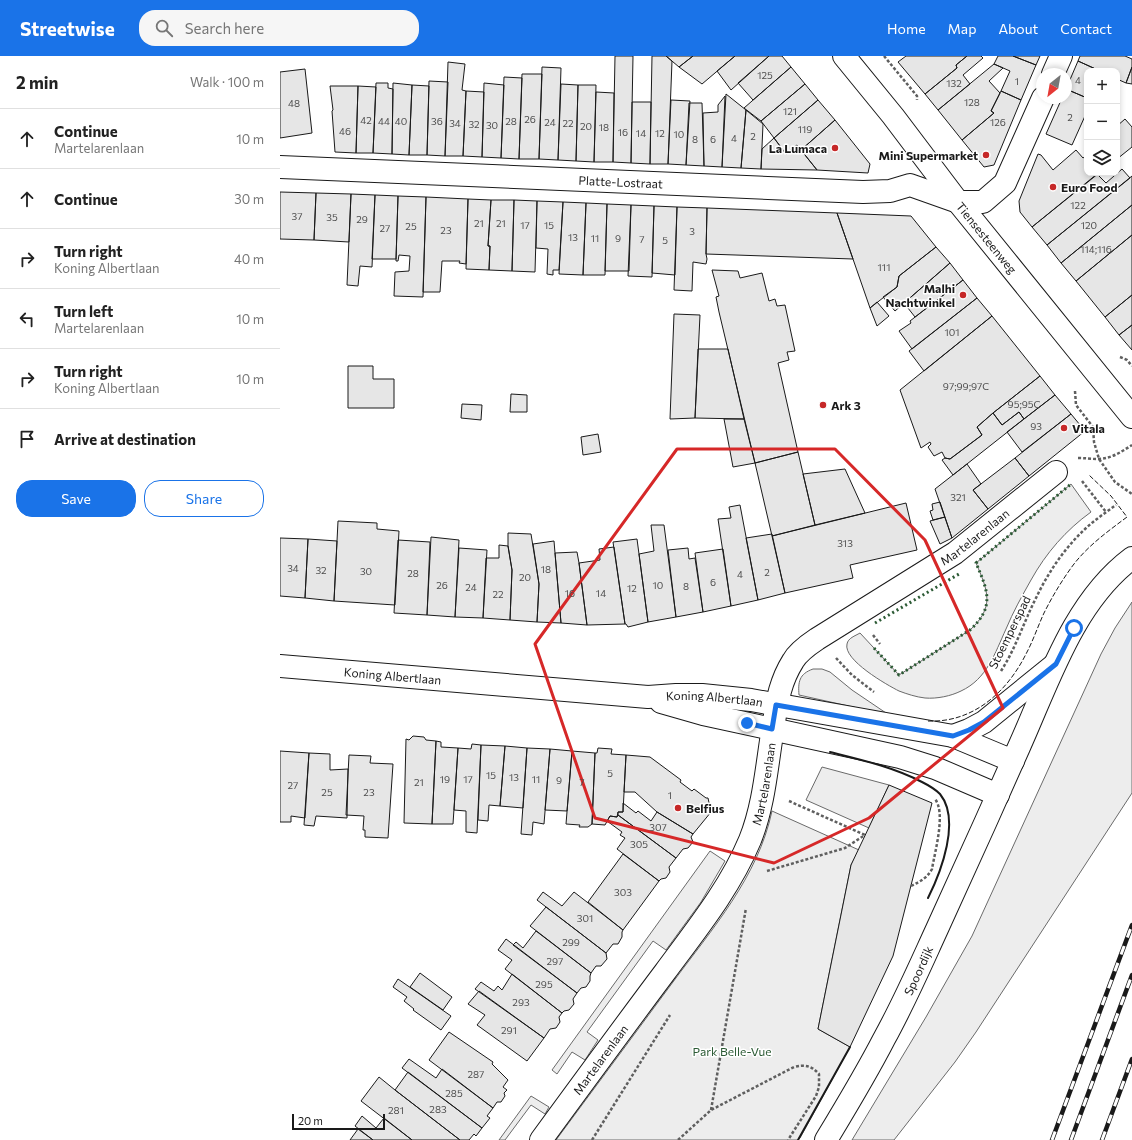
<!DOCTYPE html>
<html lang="en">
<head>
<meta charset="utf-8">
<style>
  :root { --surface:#fff; --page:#f6f6f6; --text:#222; --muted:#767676; --line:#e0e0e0; --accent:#1a73e8 }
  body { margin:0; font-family:Commissioner,sans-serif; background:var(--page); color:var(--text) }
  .controls { position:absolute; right:12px; top:12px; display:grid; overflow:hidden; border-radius:8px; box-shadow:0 2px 6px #0003 }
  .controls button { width:36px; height:36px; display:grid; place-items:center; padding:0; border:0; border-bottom:1px solid var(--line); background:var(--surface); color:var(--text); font:20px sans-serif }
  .compass { position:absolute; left:756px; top:12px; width:36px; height:36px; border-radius:50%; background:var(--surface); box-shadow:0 2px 6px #0003; rotate:211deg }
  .scale { position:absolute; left:12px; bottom:10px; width:93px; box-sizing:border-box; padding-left:4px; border:2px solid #1a1a1a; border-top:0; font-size:11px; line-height:14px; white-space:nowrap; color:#1a1a1a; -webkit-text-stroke:3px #fff; paint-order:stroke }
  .stop { position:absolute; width:12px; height:12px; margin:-9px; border:3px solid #1a73e8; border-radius:50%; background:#fff }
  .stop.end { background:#1a73e8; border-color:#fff; box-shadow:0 1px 4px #0008 }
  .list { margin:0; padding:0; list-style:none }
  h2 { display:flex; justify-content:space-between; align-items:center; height:52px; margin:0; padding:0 16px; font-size:17px }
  h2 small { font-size:13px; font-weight:400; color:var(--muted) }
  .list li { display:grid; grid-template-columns:26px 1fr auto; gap:12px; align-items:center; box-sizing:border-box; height:60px; padding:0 16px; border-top:1px solid var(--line) }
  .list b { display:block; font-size:15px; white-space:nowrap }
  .list p { margin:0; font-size:13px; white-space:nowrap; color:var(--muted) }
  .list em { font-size:13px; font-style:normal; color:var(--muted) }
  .actions { display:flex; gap:8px; padding:12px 16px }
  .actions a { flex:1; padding:9px 0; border:1px solid var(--accent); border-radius:16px; text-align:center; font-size:14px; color:var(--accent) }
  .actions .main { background:var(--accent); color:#fff }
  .icon { flex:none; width:22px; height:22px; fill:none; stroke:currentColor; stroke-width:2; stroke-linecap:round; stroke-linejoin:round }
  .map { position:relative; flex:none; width:852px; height:1084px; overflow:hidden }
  header { display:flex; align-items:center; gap:24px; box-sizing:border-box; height:56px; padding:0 20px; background:var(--accent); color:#fff }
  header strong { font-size:19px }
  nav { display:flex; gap:22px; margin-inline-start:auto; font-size:14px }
  .search { width:280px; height:36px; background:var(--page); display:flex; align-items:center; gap:10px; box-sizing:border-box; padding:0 14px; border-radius:16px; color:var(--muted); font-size:15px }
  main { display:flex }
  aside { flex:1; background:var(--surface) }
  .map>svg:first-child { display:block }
  .green { fill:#ededed; stroke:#6a6a6a }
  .building { fill:#e6e6e6; stroke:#1a1a1a }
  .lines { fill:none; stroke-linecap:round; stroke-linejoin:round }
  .minor-casing { stroke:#1a1a1a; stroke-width:24 }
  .major-casing { stroke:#1a1a1a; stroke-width:24 }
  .path { stroke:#5f5f5f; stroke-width:2.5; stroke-dasharray:3 2; stroke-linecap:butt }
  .minor { stroke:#fff; stroke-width:22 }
  .major { stroke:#fff; stroke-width:22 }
  .rail-casing { stroke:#1a1a1a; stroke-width:4.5 }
  .rail { stroke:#fff; stroke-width:3; stroke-dasharray:9; stroke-linecap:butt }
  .hedge { stroke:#2b5a34; stroke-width:3; stroke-dasharray:2 3; stroke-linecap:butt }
  .fence { stroke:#1a1a1a; stroke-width:1; stroke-dasharray:5 2; stroke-linecap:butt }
  .wall { stroke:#1a1a1a; stroke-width:2 }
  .route { stroke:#1a73e8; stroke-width:5 }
  .marked { fill:none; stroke:#d62828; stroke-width:3; stroke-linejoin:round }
  .poi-dot { fill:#c62828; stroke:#fff; stroke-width:1.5 }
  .labels { text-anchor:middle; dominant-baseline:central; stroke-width:3; stroke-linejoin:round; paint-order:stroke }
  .number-label { font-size:10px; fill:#4d4d4d }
  .poi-label { font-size:12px; font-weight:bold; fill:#1a1a1a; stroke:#fff; text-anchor:start }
  .street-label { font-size:12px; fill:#1a1a1a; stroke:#fff }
  .park-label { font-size:12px; fill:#2b5a34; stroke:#fff }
</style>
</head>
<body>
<header>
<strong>Streetwise</strong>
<div class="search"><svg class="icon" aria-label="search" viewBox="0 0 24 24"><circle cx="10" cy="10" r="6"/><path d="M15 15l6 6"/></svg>Search here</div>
<nav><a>Home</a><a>Map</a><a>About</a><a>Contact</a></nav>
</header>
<main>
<aside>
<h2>2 min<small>Walk · 100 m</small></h2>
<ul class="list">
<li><svg class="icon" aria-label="ahead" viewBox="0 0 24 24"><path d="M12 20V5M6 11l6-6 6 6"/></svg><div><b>Continue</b><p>Martelarenlaan</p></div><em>10 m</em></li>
<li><svg class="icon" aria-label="ahead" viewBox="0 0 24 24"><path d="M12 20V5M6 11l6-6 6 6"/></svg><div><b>Continue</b></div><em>30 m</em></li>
<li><svg class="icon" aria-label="right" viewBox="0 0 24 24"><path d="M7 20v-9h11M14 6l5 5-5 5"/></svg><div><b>Turn right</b><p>Koning Albertlaan</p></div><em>40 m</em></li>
<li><svg class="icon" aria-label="left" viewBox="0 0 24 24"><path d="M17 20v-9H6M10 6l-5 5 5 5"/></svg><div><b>Turn left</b><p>Martelarenlaan</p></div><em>10 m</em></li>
<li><svg class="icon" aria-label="right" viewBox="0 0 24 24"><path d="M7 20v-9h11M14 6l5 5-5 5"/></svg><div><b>Turn right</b><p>Koning Albertlaan</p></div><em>10 m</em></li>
<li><svg class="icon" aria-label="arrive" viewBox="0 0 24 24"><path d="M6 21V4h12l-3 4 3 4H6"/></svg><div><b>Arrive at destination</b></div></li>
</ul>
<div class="actions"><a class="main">Save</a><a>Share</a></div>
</aside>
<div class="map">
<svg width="852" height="1084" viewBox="0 0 852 1084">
  <rect width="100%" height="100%" fill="#fff"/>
  <!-- green -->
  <path class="green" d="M791 428 811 456C786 474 766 497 751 524 742 540 733 556 726 573 715 597 707 623 681 635 671 640 657 643 645 642 636 641 627 638 619 635 607 629 563 604 567 588 568 582 575 580 580 577L619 619 690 574C715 551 708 535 696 507Z
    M852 546V737L696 976 675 1006 614 1084H572L646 961 692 880 821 598 835 572Z
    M533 613H542L550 616 572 634 609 659 519 639C518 626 519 618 533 613Z
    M542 711 609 729 589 772 526 744Z
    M492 755 579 794 571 809 538 973 570 991 520 1082 518 1084H276C315 1031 354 979 393 926 432 873 478 821 492 755Z
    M430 795 445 805 421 846 386 894 373 885 307 976 318 984 305 1004 292 996 277 1018 272 1014Z
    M251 1040 269 1051 265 1058 251 1049 225 1084H219Z"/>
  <!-- building -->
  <path class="building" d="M335 0H353L351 107 333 106Z
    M372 0H386L392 5 388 108H370Z
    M386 0H413L399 11Z
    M413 0H455L422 28 399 11Z
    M455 0H489L451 34 437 15Z
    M489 0H502L511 11 473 44 458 27Z
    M626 0H687L676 9 677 12 645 38 618 6Z
    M687 0H701L703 2 683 19 690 28 658 54 645 38 677 12 676 9Z
    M718 0H733L756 9 741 44 721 35 730 15 714 8Z
    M733 0H760L756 9Z
    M800 0H845L852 3V11L846 27 837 23V15H820L798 5Z
    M798 5 820 15H807V42L786 33Z
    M168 6 185 8 182 34 186 35 183 100H165Z
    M714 8 723 12 709 25 720 37 711 55 714 57 682 84 658 54Z
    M262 11 281 12 278 104 259 103Z
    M511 11 525 28 481 65 464 52Z
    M852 11V28L846 27Z
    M25 13 32 77 0 82V16Z
    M242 18H262L259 103H239Z
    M224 21 242 22 239 103 221 102Z
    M149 25 168 26 165 100 147 99Z
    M96 27H108V32L113 33 112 98 93 97Z
    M113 27 132 29 129 99 112 98Z
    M204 27 224 29 221 102 202 101Z
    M281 28 298 29 296 105 278 104Z
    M525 28 538 44 494 82 481 65Z
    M132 29 149 30 147 99H129Z
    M298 29H316L314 106 296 105Z
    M50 30H78L76 97 55 96 52 55 53 54Z
    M78 30 96 31 93 97H76Z
    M786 33 807 42V61L805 60 792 89 766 78 782 42H786Z
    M186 35 204 36 202 101 183 100Z
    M721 35 741 44 714 109 704 111 682 84 714 57 711 55Z
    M316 36 334 37 333 106H314Z
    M446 38 466 54 461 112 442 111Z
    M445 40 442 111 424 110 423 57 438 56V49Z
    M391 44 410 45 406 109 388 108Z
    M538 44 555 64 521 94 517 89 506 98 494 82Z
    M352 46H371L370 108 351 107Z
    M409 47H422L424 110 406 109Z
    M466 54 483 68 481 113 461 112Z
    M845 63 852 71V91L837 103V70Z
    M555 64 590 108 588 117 537 114 521 94Z
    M494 82 506 98 517 89 537 114 481 113 482 93Z
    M796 94 803 102 807 99V117H819L752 171 740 156 739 145 758 98 761 99 773 114Z
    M842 113 850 122 767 189 752 171 817 118 826 127Z
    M852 120V149L781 207 767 189Z
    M0 136 36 137 34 184 0 183Z
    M36 137 71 138 69 186 34 184Z
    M71 138 95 139 92 211 80 210 78 230 67 229Z
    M95 139 118 140 116 203H92Z
    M118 140 146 141 143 241 114 240 115 216 129 215 130 200 119 199 118 205H116Z
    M146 141 188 143 186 208 179 207 180 205H162L160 236H143Z
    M188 143 211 144 208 190H210L209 214 186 213Z
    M211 144H234L232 215 209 214 210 190H208Z
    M234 144 257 145 255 216 232 215Z
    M257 145 283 146 279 214H273V219L267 218 268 193 256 192Z
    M283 146 306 147 303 219 279 218Z
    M306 147 327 148 325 219H303Z
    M327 148 351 149 349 215H325Z
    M351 149 374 150 372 221 348 220Z
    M852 149V179L796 225 781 207Z
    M374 150 397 151 395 219 372 217Z
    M397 151 427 152 426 198 427 203 426 208 413 206 412 235 394 234Z
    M427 152 557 157 573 203 426 198Z
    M557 157 631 160 656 191 619 220 617 231 590 252Z
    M852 179V239L825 261 796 225Z
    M656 191 670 207 615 255 603 241 617 231 619 220Z
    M670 207 683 224 635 261 624 247Z
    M432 214 458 215 460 222 482 217 489 245 495 243 497 250 505 249 515 295 507 296 509 304 498 307 518 396 475 407 439 256 436 241 439 240Z
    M683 224 697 242 632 293 619 275 631 267 630 265Z
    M852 239V269L839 279 825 261Z
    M697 242 712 260 644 315 629 295Z
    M597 246 609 260 597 270 590 252Z
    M394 258 420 259 415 362 390 363Z
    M712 260 760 320 713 357 697 371 702 379 670 403 665 402 662 396 654 400 648 391 651 388 650 386 641 392 620 334Z
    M852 269V294L839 279Z
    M418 293H448L464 363 415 362Z
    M68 310H93V323H114V352H68Z
    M760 320 775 339 744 363 739 356 722 369 713 357Z
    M231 338 247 339V356H230Z
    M775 339 791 358 742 396 727 376Z
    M182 348 202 349 201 364 181 362Z
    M739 356 744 363 673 419 662 404 665 402 670 403 702 379 697 371 713 357 722 369Z
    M791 358 805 375 749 420 735 402Z
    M444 363H464L475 407 453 411Z
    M318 378 321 396 303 399 301 381Z
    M518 396 535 469 492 480 475 407Z
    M735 402 749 420 708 453 693 434Z
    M687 408 701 428 693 434 708 453 672 482 655 433Z
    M565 413 585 457 535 469 523 418Z
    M660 446 665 461 653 464 650 455 653 454 652 448Z
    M626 447 637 494 570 509 573 522 505 537 492 480Z
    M460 449 478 544 451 550 438 463 451 462 449 451Z
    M665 461 672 482 660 488 650 465Z
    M58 465 97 467V473L119 475 115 549 54 545Z
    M371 469H384L396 561 368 566 359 498 374 495Z
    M228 477 251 478 259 528 257 566 230 564 232 514 228 490Z
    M492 478 505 537 478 544 466 482Z
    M151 481 179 484 175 561 147 559Z
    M0 482 28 483 25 542 0 540Z
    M28 483 57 485 54 545 25 542Z
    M357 483 368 566 348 571 346 568H345L333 486Z
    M118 484 150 486 147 559 114 557Z
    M274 485 275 497 281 567 257 566 259 528 253 488Z
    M219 489 228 490 232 514 230 564 203 562 206 502H219Z
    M334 491 345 568 307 569 299 507 320 504 319 493Z
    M179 492 207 494 203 562 175 561Z
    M408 492 409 503 415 502 423 556 396 561 388 494Z
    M443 493 451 550 423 556 415 497Z
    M297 496 299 507 307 569 281 567 275 497Z
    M133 680 144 681 146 684 156 685 152 768 124 767 126 683 129 684Z
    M156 685 161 686V691L178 692 173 768H152Z
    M192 688 201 689 197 777 186 776V755L174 754 178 692 191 693Z
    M201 689 225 690 220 750 209 749 208 765 198 764Z
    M225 690 247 692 243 752 220 750Z
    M247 692 270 693 264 768 253 766 252 779 241 778Z
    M318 692 332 693 331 698 346 699 343 756H338L337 761 330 760 325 769 312 768 315 697H317Z
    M270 693 292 695 287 755 265 754Z
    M0 695 29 697 25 762 11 760V766H0Z
    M292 695 315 697 312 768 308 771H299L300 769 286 768Z
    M29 697 50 698V714L68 713 67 762 36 760 34 770 24 769Z
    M69 699 91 700 90 707 113 708 108 782 85 781V774H83L84 760 66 759Z
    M346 699 370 701 401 724 400 726 412 735 414 733 426 742H428L431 756 413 778 377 756 355 736H344Z
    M609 729 652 747 613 900 570 991 538 973 571 809Z
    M343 747 356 757 358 755 371 765 377 756 413 778 411 781 413 786 408 792 403 793 396 802 338 759V756H343Z
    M338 759 396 802 389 811 390 816 386 822 381 823 379 825 337 793 345 782 340 779 342 776 327 765 330 760 337 761Z
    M343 798 379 825 343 874 308 846Z
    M263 836 282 850 294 836 343 874 342 876V881L338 888H333L326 897 257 844Z
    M266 851 326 897 327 903 321 910H316L311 917 250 870Z
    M256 875 311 917 310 920V925L306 931 301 932 297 937 233 889 236 886 243 892Z
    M226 883 297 937 293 943 294 948 289 954 284 955 282 957 225 913 232 904 218 894Z
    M140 917 172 941 163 954 130 931Z
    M232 918 282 957 279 961 280 966 276 972 270 973 264 982 195 933 201 926 214 935 218 930 222 934Z
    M118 923 171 960 161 974 133 954 134 953 124 945 127 941 113 931Z
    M199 935 264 982 247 1005 197 969 205 959 188 948Z
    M169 976 213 1006 212 1008 228 1024 223 1031 227 1034 224 1037 225 1040 221 1046H217L213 1052 149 1004Z
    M129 1003 156 1022 162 1013 213 1052 207 1060 210 1062 202 1072 122 1012Z
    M128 1016 202 1072 196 1080 194 1078 189 1084H180L115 1034Z
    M99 1021 115 1034 180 1084H132L81 1045Z
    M82 1060 96 1072 104 1062 132 1084H93L75 1070Z
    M78 1073 93 1084H70Z"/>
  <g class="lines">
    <defs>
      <g id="minor">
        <path d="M773 18 781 0"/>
        <path id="s1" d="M0 111 583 136 610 135 630 129 678 146H703L725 127 763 42"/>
        <path id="s2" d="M0 610 368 641 396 639H422L471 644 673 680 733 705"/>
        <path d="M381 646 423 658 620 701 655 712 718 739"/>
        <path d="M673 680 689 674 704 666 773 610"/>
        <path id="s3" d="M261 1084C302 1028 343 972 385 916 416 874 450 832 470 784 485 747 487 705 494 666 497 644 501 624 513 605 518 596 528 589 537 583L675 497 776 416"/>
        <path id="s4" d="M546 1084C566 1051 586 1018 604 983 624 947 640 910 657 873 685 812 712 752 739 691 768 627 793 546 852 502"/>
      </g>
      <g id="major">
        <path id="s5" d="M564 0 613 60 678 146 852 361"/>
      </g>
    </defs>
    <!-- minor casing -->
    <use href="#minor" class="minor-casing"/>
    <!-- major casing -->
    <use href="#major" class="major-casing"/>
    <!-- path -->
    <path class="path" d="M604 0 637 40V44
      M840 301 847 304 852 310
      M795 335 796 349 813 371 814 386 819 403 835 426 852 438
      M798 402C805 402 811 403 817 403 831 403 841 396 852 389
      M802 425 826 456
      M593 579 600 588
      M556 602 572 619 594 636
      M721 615C736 592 744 565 757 540 768 517 784 493 803 475 813 465 825 457 836 449
      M509 745 585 779
      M487 815 565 792 585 779
      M631 830C641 825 647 822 652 813 655 795 666 757 655 743
      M431 1054 466 852
      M312 1084 390 959
      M398 1084 431 1054 514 1011C525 1008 532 1010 539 1018V1031L536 1040 508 1084"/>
    <!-- minor -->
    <use href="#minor" class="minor"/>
    <!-- major -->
    <use href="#major" class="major"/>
    <defs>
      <path id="rail" d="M772 1084 852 869
        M791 1084 852 919
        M822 1084 852 1003"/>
    </defs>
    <!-- rail casing -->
    <use href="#rail" class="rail-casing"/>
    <!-- rail -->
    <use href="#rail" class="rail"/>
    <!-- hedge -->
    <path class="hedge" d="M595 567 679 518
      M594 592 619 619 690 574C715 551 708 535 696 507L791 428"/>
    <!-- fence -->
    <path class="fence" d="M648 665C693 667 727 636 746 598 753 585 758 570 764 557 772 541 781 526 791 512 806 491 827 476 847 461L831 440 809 419"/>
    <!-- wall -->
    <path class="wall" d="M550 696C582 704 613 711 642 726 648 729 655 733 660 738 681 764 661 816 648 842
      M518 1084 570 991"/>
  </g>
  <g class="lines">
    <!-- route -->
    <path class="route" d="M467 667 492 673 496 649 673 680 689 674 704 666 776 608 794 572"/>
  </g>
  <!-- marked area -->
  <path class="marked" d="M397 393H555L645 484 723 652 589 762 494 807 315 762 255 588Z"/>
  <!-- markers -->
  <g class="poi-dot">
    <circle cx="555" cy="92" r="4"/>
    <circle cx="706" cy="99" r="4"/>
    <circle cx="773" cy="131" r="4"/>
    <circle cx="683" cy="239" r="4"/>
    <circle cx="543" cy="349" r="4"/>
    <circle cx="784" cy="372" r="4"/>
    <circle cx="398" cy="752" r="4"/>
  </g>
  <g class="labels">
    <!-- number labels -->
    <g class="number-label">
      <text x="485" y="19">125</text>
      <text x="798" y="24">4</text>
      <text x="737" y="25">1</text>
      <text x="674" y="27">132</text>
      <text x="692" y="46">128</text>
      <text x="14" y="47">48</text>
      <text x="510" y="55">121</text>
      <text x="790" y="61">2</text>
      <text x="250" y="63">26</text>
      <text x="86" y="64">42</text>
      <text x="104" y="65">44</text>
      <text x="121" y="65">40</text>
      <text x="157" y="65">36</text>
      <text x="231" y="65">28</text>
      <text x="270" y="66">24</text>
      <text x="718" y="66">126</text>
      <text x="175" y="67">34</text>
      <text x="288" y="67">22</text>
      <text x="194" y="68">32</text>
      <text x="212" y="69">30</text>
      <text x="306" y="70">20</text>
      <text x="324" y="71">18</text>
      <text x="525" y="73">119</text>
      <text x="65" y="75">46</text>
      <text x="343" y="76">16</text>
      <text x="361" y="77">14</text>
      <text x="380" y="77">12</text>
      <text x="399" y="78">10</text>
      <text x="473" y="80">2</text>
      <text x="454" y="82">4</text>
      <text x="415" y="83">8</text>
      <text x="433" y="83">6</text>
      <text x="798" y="149">122</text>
      <text x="17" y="160">37</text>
      <text x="52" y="161">35</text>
      <text x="82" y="163">29</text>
      <text x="199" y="167">21</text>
      <text x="221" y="167">21</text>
      <text x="245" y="169">17</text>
      <text x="269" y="169">15</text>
      <text x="809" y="169">120</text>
      <text x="131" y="170">25</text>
      <text x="105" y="172">27</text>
      <text x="166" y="174">23</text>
      <text x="412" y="175">3</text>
      <text x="293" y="181">13</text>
      <text x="315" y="182">11</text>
      <text x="338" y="182">9</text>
      <text x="362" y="183">7</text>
      <text x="385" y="184">5</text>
      <text x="816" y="193">114;116</text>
      <text x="604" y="211">111</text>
      <text x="672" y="276">101</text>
      <text x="686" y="330">97;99;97C</text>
      <text x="744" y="348">95;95C</text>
      <text x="756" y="370">93</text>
      <text x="678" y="441">321</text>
      <text x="565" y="487">313</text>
      <text x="13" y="512">34</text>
      <text x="266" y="513">18</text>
      <text x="41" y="514">32</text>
      <text x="86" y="515">30</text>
      <text x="487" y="516">2</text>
      <text x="133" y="517">28</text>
      <text x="460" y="518">4</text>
      <text x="245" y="521">20</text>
      <text x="433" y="526">6</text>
      <text x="162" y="529">26</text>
      <text x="378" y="529">10</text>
      <text x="406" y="530">8</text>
      <text x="191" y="531">24</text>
      <text x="352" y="532">12</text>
      <text x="290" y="537">16</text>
      <text x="321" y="537">14</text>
      <text x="218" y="538">22</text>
      <text x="330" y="717">5</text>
      <text x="211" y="719">15</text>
      <text x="234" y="721">13</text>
      <text x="165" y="723">19</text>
      <text x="188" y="723">17</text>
      <text x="256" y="723">11</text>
      <text x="279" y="724">9</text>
      <text x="139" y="726">21</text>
      <text x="302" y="726">7</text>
      <text x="13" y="729">27</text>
      <text x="47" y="736">25</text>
      <text x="89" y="736">23</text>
      <text x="390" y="739">1</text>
      <text x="378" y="771">307</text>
      <text x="359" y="788">305</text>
      <text x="343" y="836">303</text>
      <text x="305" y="862">301</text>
      <text x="291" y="886">299</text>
      <text x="275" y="905">297</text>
      <text x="264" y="928">295</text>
      <text x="241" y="946">293</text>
      <text x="229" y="974">291</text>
      <text x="196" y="1018">287</text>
      <text x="174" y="1037">285</text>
      <text x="158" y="1053">283</text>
      <text x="116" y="1054">281</text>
    </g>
    <!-- poi labels -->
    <g class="poi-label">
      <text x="547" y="92" text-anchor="end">La Lumaca</text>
      <text x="698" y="99" text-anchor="end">Mini Supermarket</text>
      <text x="781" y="131">Euro Food</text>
      <text x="675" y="232" text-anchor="end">Malhi<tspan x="675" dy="14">Nachtwinkel</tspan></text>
      <text x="551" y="349">Ark 3</text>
      <text x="792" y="372">Vitala</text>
      <text x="406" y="752">Belfius</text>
    </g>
    <!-- street labels -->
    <g class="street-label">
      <text stroke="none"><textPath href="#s1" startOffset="341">Platte-Lostraat</textPath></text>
      <text stroke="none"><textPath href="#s5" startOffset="231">Tiensesteenweg</textPath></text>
      <text stroke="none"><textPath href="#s3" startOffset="772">Martelarenlaan</textPath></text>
      <text transform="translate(729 576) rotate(-64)">Stoemperspad</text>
      <text stroke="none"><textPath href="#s2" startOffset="113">Koning Albertlaan</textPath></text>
      <text stroke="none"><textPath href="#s2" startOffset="436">Koning Albertlaan</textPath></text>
      <text stroke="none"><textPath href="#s3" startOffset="424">Martelarenlaan</textPath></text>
      <text stroke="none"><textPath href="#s4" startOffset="193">Spoordijk</textPath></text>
      <text stroke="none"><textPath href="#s3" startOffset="100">Martelarenlaan</textPath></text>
    </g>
    <!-- park labels -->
    <g class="park-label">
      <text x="452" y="995">Park Belle-Vue</text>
    </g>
  </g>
</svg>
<div class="controls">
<button>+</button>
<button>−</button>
<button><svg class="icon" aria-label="layers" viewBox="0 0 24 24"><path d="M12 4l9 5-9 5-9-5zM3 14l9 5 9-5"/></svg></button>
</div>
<svg class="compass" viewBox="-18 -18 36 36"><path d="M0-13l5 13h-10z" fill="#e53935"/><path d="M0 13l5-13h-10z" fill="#767676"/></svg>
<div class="scale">20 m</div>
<div class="stop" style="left:794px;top:572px"></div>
<div class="stop end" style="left:467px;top:667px"></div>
</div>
</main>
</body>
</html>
